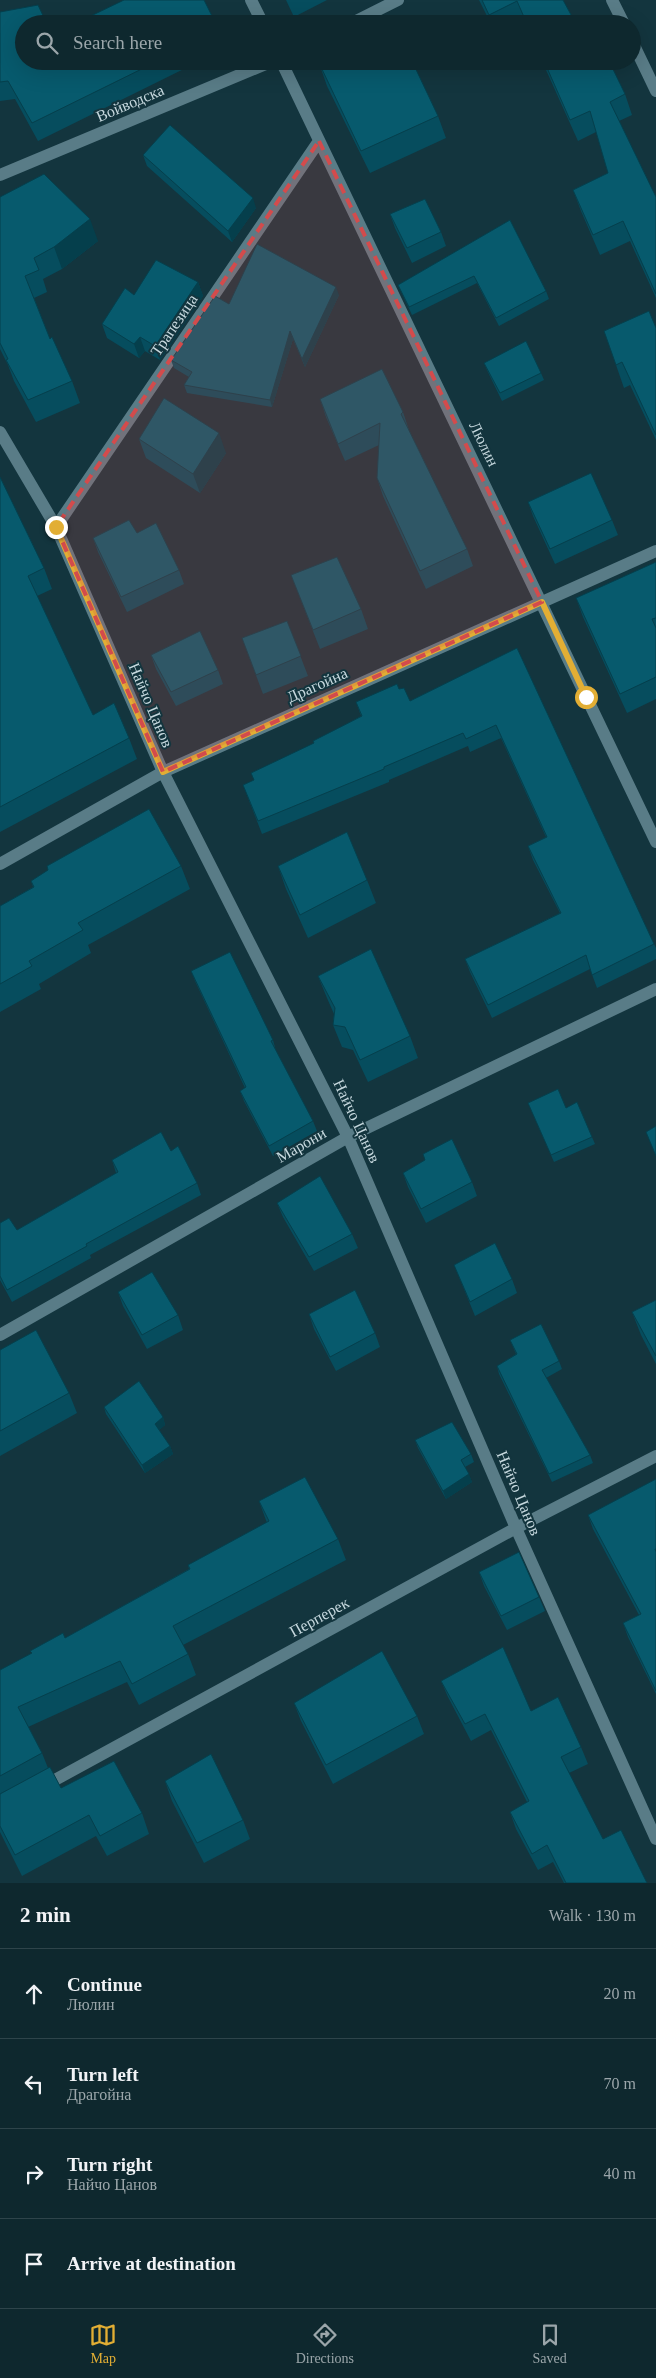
<!DOCTYPE html>
<html lang="en">
<head>
<meta charset="utf-8">
<style>
  :root { --surface:#0e282e; --page:#173036; --text:#f1f3f6; --muted:#9ba6aa; --line:#2e444a; --accent:#e2ae34 }
  body { margin:0; font-family:Georgia,serif; background:var(--page); color:var(--text) }
  .stop { position:absolute; width:15px; height:15px; margin:-11px; border:4px solid #e2ae34; border-radius:50%; background:#fff }
  .stop.end { background:#e2ae34; border-color:#fff; box-shadow:0 1px 5px #0008 }
  .list { margin:0; padding:0; list-style:none }
  h2 { display:flex; justify-content:space-between; align-items:center; height:65px; margin:0; padding:0 20px; font-size:21px }
  h2 small { font-size:16px; font-weight:400; color:var(--muted) }
  .list li { display:grid; grid-template-columns:32px 1fr auto; gap:15px; align-items:center; box-sizing:border-box; height:90px; padding:0 20px; border-top:1px solid var(--line) }
  .list b { display:block; font-size:19px; white-space:nowrap }
  .list p { margin:0; font-size:16px; white-space:nowrap; color:var(--muted) }
  .list em { font-size:16px; font-style:normal; color:var(--muted) }
  .icon { flex:none; width:28px; height:28px; fill:none; stroke:currentColor; stroke-width:2; stroke-linecap:round; stroke-linejoin:round }
  .map { position:relative; flex:none; width:656px; height:1883px; overflow:hidden }
  .search { position:absolute; background:var(--surface); box-shadow:0 5px 20px #0002; left:15px; right:15px; top:15px; height:55px; display:flex; align-items:center; gap:12px; box-sizing:border-box; padding:0 18px; border-radius:28px; color:var(--muted); font-size:19px }
  .sheet { height:425px; background:var(--surface) }
  nav { display:flex; justify-content:space-around; align-items:center; box-sizing:border-box; height:70px; border-top:1px solid var(--line); background:var(--surface); font-size:14px; color:var(--muted) }
  nav a { display:grid; justify-items:center; gap:2px }
  nav .on { color:var(--accent) }
  .map>svg:first-child { display:block }
  .lines { fill:none; stroke-linecap:round; stroke-linejoin:round }
  .minor { stroke:#597c87; stroke-width:12 }
  .wall { fill:#064d5e }
  .shaded-wall { fill:#053f4c }
  .building { fill:#075a6d; stroke:#053f4c }
  .route { stroke:#e2ae34; stroke-width:6 }
  .marked { fill:#d34b4c; fill-opacity:0.2; stroke:#d34b4c; stroke-width:4; stroke-dasharray:10 6; stroke-linejoin:round }
  .labels { text-anchor:middle; dominant-baseline:central; stroke-width:4; stroke-linejoin:round; paint-order:stroke }
  .street-label { font-size:16px; fill:#c6d8de; stroke:#13353e }
</style>
</head>
<body>
<div class="map">
<svg width="656" height="1883" viewBox="0 0 656 1883">
  <rect width="100%" height="100%" fill="#13353e"/>
  <g class="lines">
    <!-- minor -->
    <path class="minor" d="M251 0 263 24
      M612 0 624 24
      M350 24 398 0
      M632 41 656 91
      M281 61 656 842
      M0 175 273 61
      M0 432 56 527 163 772 348 1137 516 1528 656 1839
      M56 527 319 141
      M0 864 163 772 656 551
      M0 1335 348 1137 656 989
      M42 1787 516 1528 656 1456"/>
  </g>
  <!-- wall -->
  <path class="wall" d="M286 0H327L294 17Z
    M479 0H563L576 24H525L524 22 520 24H491Z
    M0 12 24 61H200L38 141 15 99 0 101Z
    M542 61H609L625 94 632 115 619 121 656 197V298L630 241 600 255 581 211 573 190 608 173 596 132 578 141Z
    M319 63 438 116 446 138 370 173 327 86Z
    M143 155 256 208 232 242 147 166Z
    M0 197 98 241 62 269 43 279 47 292 34 298 50 339 72 381 80 403 36 422 14 381 8 365 0 349Z
    M390 214 441 232 446 246 412 263 395 228Z
    M510 220 546 291 549 299 499 326 477 283 412 315 398 285Z
    M198 282 203 296 160 360 145 351 139 358 107 338 102 324 134 295Z
    M339 295 305 367 293 339 272 407 187 393 184 385 189 377 174 368 171 360 229 304Z
    M656 328V440L630 385 624 388 616 365Z
    M484 363 541 373 544 380 502 401 487 370Z
    M320 399 403 412 409 430 467 549 473 566 426 589 383 496 377 478 379 445 345 461 326 417Z
    M139 439 226 453 200 493 146 458Z
    M0 477 44 568 52 589 37 596 93 715 129 738 137 759 0 832Z
    M528 502 612 520 618 535 555 564 533 516Z
    M137 533 179 570 184 584 127 612 98 552 93 538Z
    M656 562V699L627 713 583 617 576 598Z
    M291 575 361 609 368 629 320 649Z
    M287 621 308 676 263 694 242 638Z
    M517 648 654 944 656 948V959L597 988 590 969 492 1018 470 972 465 959 560 913 533 860 528 846 546 837 501 738 470 752 468 746 389 780V782L262 834 243 785 254 780 314 743 361 716 356 702 399 689 410 701Z
    M151 655 218 670 223 684 176 706 156 669Z
    M181 866 190 889 88 945 91 953 39 984 41 989 0 1012V906L33 887 31 881Z
    M278 866 367 880 376 903 308 938 286 889Z
    M191 971 273 1040 276 1051 313 1121 317 1131 273 1156 244 1101 240 1091 245 1088 195 981Z
    M318 976 410 1036 418 1058 368 1082 353 1050 342 1047 333 1025 334 1014 327 998Z
    M528 1103 566 1108 592 1137 595 1144 554 1162Z
    M171 1151 197 1183 201 1195 90 1255 91 1258 12 1302 0 1280V1223L17 1230 116 1173 112 1160Z
    M425 1160 472 1182 477 1196 426 1223 408 1187 403 1173Z
    M277 1203 352 1234 358 1248 314 1271 283 1217Z
    M454 1265 512 1279 517 1293 475 1316Z
    M118 1292 178 1315 183 1330 147 1349 123 1306Z
    M656 1300V1364L641 1335 632 1312Z
    M309 1314 375 1333 380 1347 336 1371 314 1329Z
    M510 1340 559 1361 562 1369 546 1378 590 1455 593 1463 552 1482 499 1374 497 1366 516 1354Z
    M0 1350 69 1393 77 1413 0 1456Z
    M104 1407 163 1417 165 1425 159 1430 170 1446 173 1454 145 1473 106 1414Z
    M415 1440 471 1454 474 1462 465 1467 472 1482 446 1499 418 1448Z
    M656 1479V1694L628 1637 623 1623 639 1615 593 1529 588 1515Z
    M259 1501 338 1539 346 1560 183 1645 188 1654 196 1675 139 1705 127 1682 28 1727 42 1753 48 1768 61 1788 142 1813 149 1834 107 1856 96 1836 22 1876 0 1832V1670L65 1638 189 1569 188 1565 267 1523Z
    M479 1572 539 1597 545 1611 507 1630 484 1586Z
    M441 1681 531 1711 581 1747 588 1764 569 1773 603 1839 647 1883H564L553 1862 538 1870 516 1829 510 1812 527 1802 491 1730 471 1741 448 1697Z
    M294 1703 417 1716 424 1734 333 1784 301 1721Z
    M165 1781 243 1820 250 1839 204 1863 172 1801Z"/>
  <!-- shaded-wall -->
  <path class="shaded-wall" d="M253 198 256 208 232 242 228 231Z
    M90 219 98 241 62 269 54 247Z
    M198 282 203 296 160 360 155 346Z
    M336 287 339 295 305 367 302 359Z
    M290 331 293 339 272 407 270 400Z
    M140 337 145 351 139 358 134 344Z
    M219 433 226 453 200 493 193 474Z
    M163 1417 165 1425 158 1431 155 1424Z
    M170 1446 173 1454 145 1473 142 1465Z
    M469 1474 472 1482 446 1499 443 1491Z"/>
  <!-- building -->
  <path class="building" d="M124 0H204L216 24H74Z
    M482 0H563L576 24H527L517 1 489 15Z
    M38 5 47 24H24V61H158L32 123 8 81 0 82V12Z
    M323 61H412L438 116 361 151 319 63Z
    M544 61H609L625 94 610 102 656 197V294L623 221 593 235 573 190 608 173 590 111 570 120Z
    M170 125 253 198 228 231 143 155Z
    M44 174 90 219 54 247 34 258 39 270 25 276 50 339 52 337 72 381 28 400 6 360 8 359 0 343V197Z
    M425 199 441 232 407 248 390 214Z
    M510 220 546 291 496 318 474 276 409 307 398 285Z
    M257 244 336 287 302 359 290 331 270 400 184 385 192 372 171 360 215 296 229 304Z
    M156 260 198 282 155 346 140 337 134 344 102 324 125 288 134 295Z
    M649 311 656 328V435L622 362 616 365 604 331Z
    M526 341 541 373 500 393 484 363Z
    M382 369 403 412 401 414 467 549 420 571 377 478 380 423 338 444 320 399Z
    M164 398 219 433 193 474 139 439Z
    M591 473 612 520 550 549 528 502Z
    M0 477 44 568 28 576 93 715 114 703 129 738 0 807Z
    M129 520 137 533 156 523 179 570 121 597 93 538Z
    M337 557 361 609 313 630 291 575Z
    M656 562V618L652 619 656 628V677L620 694 576 598Z
    M287 621 301 656 256 675 242 638Z
    M200 631 218 670 171 692 151 655Z
    M517 648 654 944 592 975 586 955 488 1005 465 959 561 913 528 846 547 837 496 725 466 739 463 733 384 767V769L258 821 243 785 254 780 251 773 314 743 313 741 362 716 356 702 397 684 399 689 404 688 410 701Z
    M149 809 181 866 78 923 83 930 29 961 32 966 0 984V906L34 887 31 881 48 870 47 866Z
    M347 832 367 880 300 915 278 866Z
    M371 949 410 1036 360 1060 345 1027 333 1025 335 1008 318 976Z
    M230 952 273 1040 271 1041 313 1121 269 1146 240 1091 246 1087 191 971Z
    M558 1089 566 1108 577 1102 592 1137 551 1155 528 1103Z
    M656 1126V1156L646 1132Z
    M161 1132 171 1151 178 1146 197 1183 86 1244 87 1246 7 1290 0 1276V1223L9 1218 17 1230 118 1172 112 1160Z
    M452 1139 472 1182 421 1209 403 1173 425 1160 423 1154Z
    M320 1176 352 1234 309 1257 277 1203Z
    M495 1243 512 1279 470 1302 454 1265Z
    M152 1272 178 1315 142 1335 118 1292Z
    M355 1290 375 1333 330 1357 309 1314Z
    M656 1300V1356L632 1312Z
    M541 1324 559 1361 542 1370 590 1455 549 1474 497 1366 517 1354 510 1340Z
    M36 1330 69 1393 0 1431V1350Z
    M139 1381 163 1417 155 1424 170 1446 142 1465 104 1407Z
    M452 1422 471 1454 461 1460 469 1474 443 1491 415 1440Z
    M305 1477 338 1539 173 1626 188 1654 132 1684 120 1661 18 1707 42 1753 0 1776V1670L32 1653 30 1651 63 1633 65 1638 190 1569 188 1565 269 1521 259 1501Z
    M656 1479V1549H655L656 1552V1691L623 1623 641 1614 588 1515Z
    M519 1552 539 1597 501 1616 479 1572Z
    M503 1647 531 1711 558 1697 581 1747 561 1757 603 1839 621 1830 647 1883H566L547 1845 532 1854 510 1812 529 1801 485 1714 465 1724 441 1681Z
    M382 1651 417 1716 326 1765 294 1703Z
    M211 1754 243 1820 197 1843 165 1781Z
    M114 1761 142 1813 100 1836 89 1815 15 1855 0 1826V1794L50 1767 61 1788Z"/>
  <g class="lines">
    <!-- route -->
    <path class="route" d="M56 527 163 772 542 602 586 697"/>
  </g>
  <!-- marked area -->
  <path class="marked" d="M319 141 542 602 163 772 56 527Z"/>
  <g class="labels">
    <!-- street labels -->
    <g class="street-label">
      <text transform="translate(130 103) rotate(-23)">Войводска</text>
      <text transform="translate(174 325) rotate(-56)">Трапезица</text>
      <text transform="translate(484 444) rotate(64)">Люлин</text>
      <text transform="translate(317 685) rotate(-24)">Драгойна</text>
      <text transform="translate(151 705) rotate(67)">Найчо Цанов</text>
      <text transform="translate(357 1121) rotate(65)">Найчо Цанов</text>
      <text transform="translate(301 1145) rotate(-30)">Марони</text>
      <text transform="translate(519 1493) rotate(67)">Найчо Цанов</text>
      <text transform="translate(319 1617) rotate(-29)">Перперек</text>
    </g>
  </g>
</svg>
<div class="stop" style="left:586px;top:697px"></div>
<div class="stop end" style="left:56px;top:527px"></div>
<div class="search"><svg class="icon" aria-label="search" viewBox="0 0 24 24"><circle cx="10" cy="10" r="6"/><path d="M15 15l6 6"/></svg>Search here</div>
</div>
<section class="sheet">
<h2>2 min<small>Walk · 130 m</small></h2>
<ul class="list">
<li><svg class="icon" aria-label="ahead" viewBox="0 0 24 24"><path d="M12 20V5M6 11l6-6 6 6"/></svg><div><b>Continue</b><p>Люлин</p></div><em>20 m</em></li>
<li><svg class="icon" aria-label="left" viewBox="0 0 24 24"><path d="M17 20v-9H6M10 6l-5 5 5 5"/></svg><div><b>Turn left</b><p>Драгойна</p></div><em>70 m</em></li>
<li><svg class="icon" aria-label="right" viewBox="0 0 24 24"><path d="M7 20v-9h11M14 6l5 5-5 5"/></svg><div><b>Turn right</b><p>Найчо Цанов</p></div><em>40 m</em></li>
<li><svg class="icon" aria-label="arrive" viewBox="0 0 24 24"><path d="M6 21V4h12l-3 4 3 4H6"/></svg><div><b>Arrive at destination</b></div></li>
</ul>
</section>
<nav>
<a class="on"><svg class="icon" aria-label="map" viewBox="0 0 24 24"><path d="M3 6l6-2 6 2 6-2v14l-6 2-6-2-6 2zM9 4v14M15 6v14"/></svg>Map</a>
<a><svg class="icon" aria-label="directions" viewBox="0 0 24 24"><path d="M12 3l9 9-9 9-9-9zM9 14v-3h6M13 9l2 2-2 2"/></svg>Directions</a>
<a><svg class="icon" aria-label="saved" viewBox="0 0 24 24"><path d="M7 4h10v16l-5-4-5 4z"/></svg>Saved</a>
</nav>
</body>
</html>
